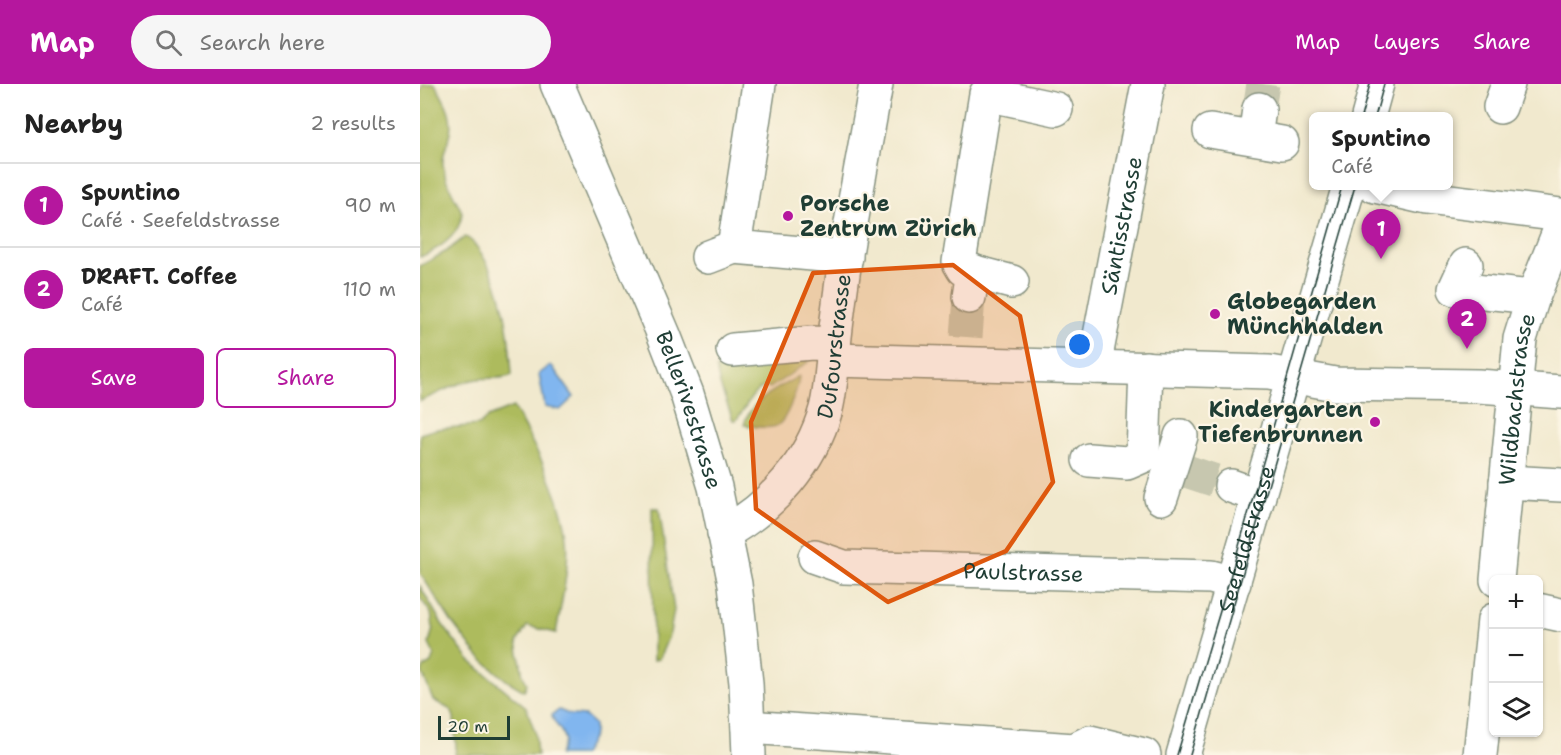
<!DOCTYPE html>
<html lang="en">
<head>
<meta charset="utf-8">
<style>
  :root { --surface:#fff; --page:#f6f6f6; --text:#222; --muted:#767676; --line:#e0e0e0; --accent:#b5179e }
  body { margin:0; font-family:"Shantell Sans",sans-serif; background:var(--page); color:var(--text) }
  .controls { position:absolute; right:18px; bottom:18px; display:grid; overflow:hidden; border-radius:9px; box-shadow:0 2px 4px #0004 }
  .controls button { width:54px; height:54px; display:grid; place-items:center; padding:0; border:0; border-bottom:2px solid var(--line); background:var(--surface); color:var(--text); font:30px sans-serif }
  .scale { position:absolute; left:18px; bottom:15px; width:72px; box-sizing:border-box; padding-left:6px; border:3px solid #1f3d34; border-top:0; font-size:16px; line-height:21px; white-space:nowrap; color:#1f3d34; -webkit-text-stroke:4px #fcf5e5; paint-order:stroke }
  .you { position:absolute; left:660px; top:261px; width:21px; height:21px; margin:-15px; border:4px solid #fff; border-radius:50%; background:#1a73e8; box-shadow:0 0 0 9px #1a73e833 }
  .badge { display:grid; place-items:center; width:39px; height:39px; border-radius:50%; background:var(--accent); color:#fff; font-size:20px; font-weight:700 }
  .pin { position:absolute; translate:-50% -50px; filter:drop-shadow(0 2px 3px #0008) }
  .pin::after { content:''; position:absolute; top:32px; width:21px; height:18px; background:inherit; clip-path:polygon(0 0,100% 0,50% 100%) }
  .popup { position:absolute; left:889px; top:28px; width:144px; height:78px; box-sizing:border-box; display:grid; place-content:center; border-radius:9px; background:var(--surface); filter:drop-shadow(0 2px 4px #0005); font-size:20px; white-space:nowrap; color:var(--muted) }
  .popup b { font-size:22px; color:var(--text) }
  .popup::after { content:''; position:absolute; left:50%; top:100%; margin-left:-12px; border:12px solid transparent; border-top-color:var(--surface) }
  .list { margin:0; padding:0; list-style:none }
  h2 { display:flex; justify-content:space-between; align-items:center; height:78px; margin:0; padding:0 24px; font-size:26px }
  h2 small { font-size:20px; font-weight:400; color:var(--muted) }
  .list li { display:grid; grid-template-columns:39px 1fr auto; gap:18px; align-items:center; box-sizing:border-box; height:84px; padding:0 24px; border-top:2px solid var(--line) }
  .list b { display:block; font-size:22px; white-space:nowrap }
  .list p { margin:0; font-size:20px; white-space:nowrap; color:var(--muted) }
  .list em { font-size:20px; font-style:normal; color:var(--muted) }
  .actions { display:flex; gap:12px; padding:18px 24px }
  .actions a { flex:1; padding:14px 0; border:2px solid var(--accent); border-radius:9px; text-align:center; font-size:21px; color:var(--accent) }
  .actions .main { background:var(--accent); color:#fff }
  .icon { flex:none; width:33px; height:33px; fill:none; stroke:currentColor; stroke-width:2; stroke-linecap:round; stroke-linejoin:round }
  .map { position:relative; flex:none; width:1141px; height:671px; overflow:hidden }
  header { display:flex; align-items:center; gap:36px; box-sizing:border-box; height:84px; padding:0 30px; background:var(--accent); color:#fff }
  header strong { font-size:28px }
  nav { display:flex; gap:33px; margin-inline-start:auto; font-size:21px }
  .search { width:420px; height:54px; background:var(--page); display:flex; align-items:center; gap:15px; box-sizing:border-box; padding:0 21px; border-radius:33px; color:var(--muted); font-size:22px }
  main { display:flex }
  aside { flex:1; background:var(--surface) }
  .map>svg:first-child { display:block }
  .green { fill:#adbb5d; stroke:#667c48; stroke-width:1.5 }
  .water { fill:#81b6ef; stroke:#507a92; stroke-width:1.5 }
  .lines { fill:none; stroke-linecap:round; stroke-linejoin:round }
  .minor-tunnel { stroke:#c7c7af; stroke-width:33; stroke-dasharray:33 16; stroke-linecap:butt }
  .minor-casing { stroke:#889381; stroke-width:36 }
  .major-casing { stroke:#889381; stroke-width:36 }
  .minor { stroke:#fff; stroke-width:33 }
  .major { stroke:#fff; stroke-width:33 }
  .tram { stroke:#1f3d34; stroke-width:1.5 }
  .marked { fill:#de580e; fill-opacity:0.2; stroke:#de580e; stroke-width:4.5; stroke-linejoin:round }
  .poi-dot { fill:#b5179e; stroke:#fcf5e5; stroke-width:2 }
  .labels { text-anchor:middle; dominant-baseline:central; stroke-width:4.5; stroke-linejoin:round; paint-order:stroke }
  .poi-label { font-size:22px; font-weight:bold; fill:#1f3d34; stroke:#fcf5e5; text-anchor:start }
  .street-label { font-size:22px; fill:#1f3d34; stroke:#fcf5e5 }
</style>
</head>
<body>
<header>
<strong>Map</strong>
<div class="search"><svg class="icon" aria-label="search" viewBox="0 0 24 24"><circle cx="10" cy="10" r="6"/><path d="M15 15l6 6"/></svg>Search here</div>
<nav><a>Map</a><a>Layers</a><a>Share</a></nav>
</header>
<main>
<aside>
<h2>Nearby<small>2 results</small></h2>
<ul class="list">
<li><span class="badge">1</span><div><b>Spuntino</b><p>Café · Seefeldstrasse</p></div><em>90 m</em></li>
<li><span class="badge">2</span><div><b>DRAFT. Coffee</b><p>Café</p></div><em>110 m</em></li>
</ul>
<div class="actions"><a class="main">Save</a><a>Share</a></div>
</aside>
<div class="map">
<svg width="1141" height="671" viewBox="0 0 1141 671">
  <rect width="100%" height="100%" fill="#fcf5e5"/>
  <filter id="ink" filterUnits="userSpaceOnUse"><feTurbulence type="fractalNoise" baseFrequency=".0167" numOctaves="2"/><feDisplacementMap in="SourceGraphic" scale="12" xChannelSelector="R" yChannelSelector="G"/><feConvolveMatrix kernelMatrix="1 2 1 2 8 2 1 2 1" color-interpolation-filters="sRGB"/></filter>
  <filter id="wash" filterUnits="userSpaceOnUse"><feTurbulence type="fractalNoise" baseFrequency=".008" numOctaves="4" result="noise"/><feDisplacementMap in="SourceGraphic" scale="24" xChannelSelector="R" yChannelSelector="G"/><feGaussianBlur stdDeviation="1.35" result="paint"/><feColorMatrix in="noise" values="0 0 0 0 0 0 0 0 0 0 0 0 0 0 0 0 0 1.4 0 .05"/><feComposite in="paint" operator="in"/></filter>
  <g filter="url(#wash)">
    <rect width="100%" height="100%" fill="#f1e9ce"/>
    <!-- green -->
    <path class="green" d="M8 0H15C25 18 35 32 29 53 27 62 22 71 23 80 24 97 35 113 42 128 41 151 19 165 0 173V8L3 1Z
      M45 153C52 155 57 163 61 169 85 206 89 248 92 291 81 296 70 293 58 295 38 297 19 310 0 317V182L25 168Z
      M385 274 388 278 350 304 346 302C330 308 327 324 316 336H313L300 301 296 284Z
      M379 292C379 302 367 335 358 341 351 346 333 342 324 341 328 318 360 303 379 292Z
      M93 323C115 363 141 408 147 454 150 483 141 521 136 549L107 542 97 558 103 592 107 599 104 607 86 596 58 572 31 537 0 489V350L16 345 59 341 68 333Z
      M232 424H239L254 526 250 549 239 575 233 576Z
      M0 502 22 540 49 576 106 623 115 648 117 671H35L36 663 34 633 31 626 13 616 2 588 4 583 11 579 14 570 9 560 13 544 11 529 0 514Z"/>
    <!-- water -->
    <path class="water" d="M131 281 154 313 140 326 125 323 119 290Z
      M139 626 151 631 165 632 174 640V650L163 671H139C140 666 144 661 144 656 144 645 133 641 132 631Z"/>
  </g>
  <g filter="url(#ink)">
    <g class="lines">
      <!-- minor-tunnel -->
      <path class="minor-tunnel" d="M839 25 843 0
        M546 253 549 213
        M763 386 811 402"/>
      <defs>
        <g id="minor">
          <path d="M339 0 314 163 426 173"/>
          <path d="M1080 23 1088 0"/>
          <path d="M948 33 957 0"/>
          <path d="M790 47 862 59"/>
          <path d="M835 54 839 25"/>
          <path d="M955 102 1007 114 1141 131"/>
          <path d="M288 173 314 163"/>
          <path d="M1046 181 1035 205 1113 213"/>
          <path d="M592 198 543 185 539 178 566 10 636 25"/>
          <path d="M549 213 553 187"/>
          <path d="M313 266 392 259 414 260"/>
          <path d="M413 276 849 288 915 300 1058 302 1141 308"/>
          <path id="s1" d="M674 283 728 0"/>
          <path d="M669 376 707 379 723 372 726 284"/>
          <path d="M1086 398 1141 401"/>
          <path d="M811 402 839 412"/>
          <path d="M741 414 761 352"/>
          <path id="s2" d="M304 449C352 423 391 378 406 325 411 305 412 283 414 262 417 233 421 204 425 176 434 117 446 59 456 0"/>
          <path id="s3" d="M395 473 424 483 791 493 814 499"/>
          <path id="s4" d="M1077 496 1100 255 1113 213 1141 143"/>
          <path d="M1118 526 1141 531"/>
          <path d="M328 643 654 666 670 658 724 671"/>
          <path id="s5" d="M763 671 929 102"/>
          <path d="M1060 671 1074 536"/>
        </g>
        <g id="major">
          <path id="s6" d="M137 0 244 251 267 310 295 403 315 500 326 599 329 671"/>
        </g>
      </defs>
      <!-- minor casing -->
      <use href="#minor" class="minor-casing"/>
      <!-- major casing -->
      <use href="#major" class="major-casing"/>
      <!-- minor -->
      <use href="#minor" class="minor"/>
      <!-- major -->
      <use href="#major" class="major"/>
      <!-- tram -->
      <path class="tram" d="M941 33 950 0
        M955 33 964 0
        M757 671 809 497 922 102
        M770 671 935 102"/>
    </g>
  </g>
  <!-- marked area -->
  <path class="marked" d="M533 181 600 232 633 398 586 467 468 518 336 425 331 338 393 189Z"/>
  <!-- markers -->
  <g class="poi-dot">
    <circle cx="368" cy="132" r="6"/>
    <circle cx="795" cy="230" r="6"/>
    <circle cx="955" cy="338" r="6"/>
  </g>
  <g class="labels">
    <!-- poi labels -->
    <g class="poi-label">
      <text x="380" y="119">Porsche<tspan x="380" dy="25">Zentrum Zürich</tspan></text>
      <text x="807" y="217">Globegarden<tspan x="807" dy="25">Münchhalden</tspan></text>
      <text x="943" y="325" text-anchor="end">Kindergarten<tspan x="943" dy="25">Tiefenbrunnen</tspan></text>
    </g>
    <!-- street labels -->
    <g class="street-label">
      <text stroke="none"><textPath href="#s1" startOffset="144">Säntisstrasse</textPath></text>
      <text stroke="none"><textPath href="#s2" startOffset="228">Dufourstrasse</textPath></text>
      <text stroke="none"><textPath href="#s4" startOffset="182">Wildbachstrasse</textPath></text>
      <text stroke="none"><textPath href="#s6" startOffset="352">Bellerivestrasse</textPath></text>
      <text stroke="none"><textPath href="#s5" startOffset="225">Seefeldstrasse</textPath></text>
      <text stroke="none"><textPath href="#s3" startOffset="210">Paulstrasse</textPath></text>
    </g>
  </g>
</svg>
<div class="controls">
<button>+</button>
<button>−</button>
<button><svg class="icon" aria-label="layers" viewBox="0 0 24 24"><path d="M12 4l9 5-9 5-9-5zM3 14l9 5 9-5"/></svg></button>
</div>
<div class="scale">20 m</div>
<div class="you"></div>
<div class="pin badge" style="left:961px;top:175px">1</div>
<div class="popup"><b>Spuntino</b>Café</div>
<div class="pin badge" style="left:1047px;top:265px">2</div>
</div>
</main>
</body>
</html>
